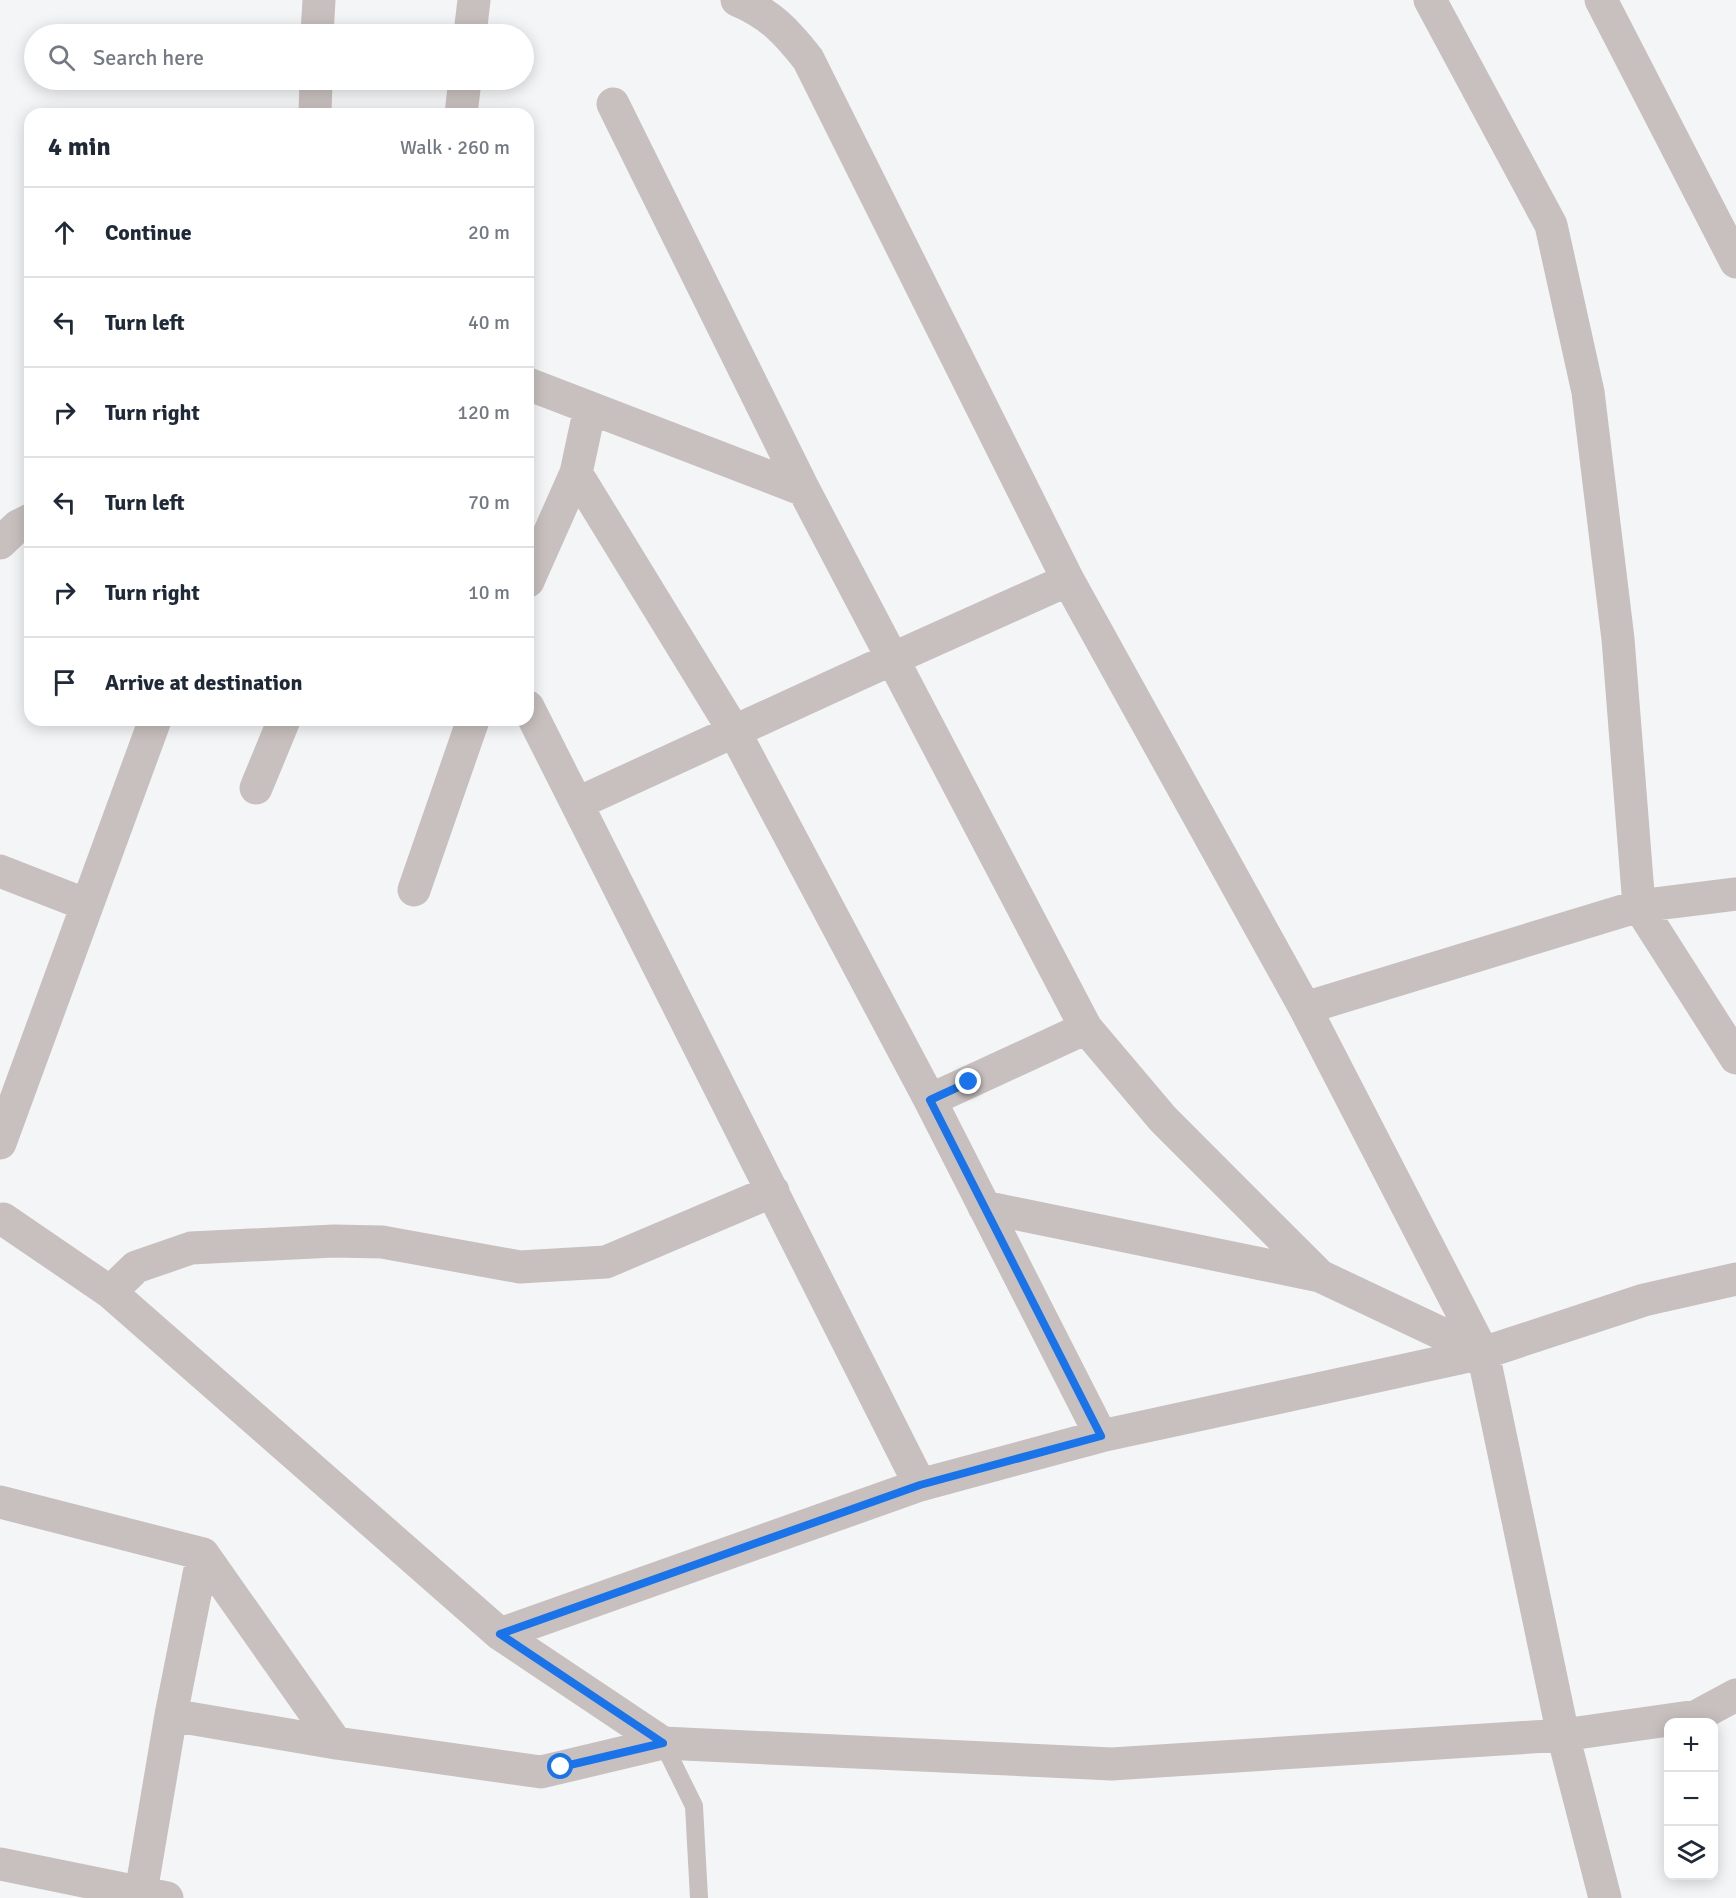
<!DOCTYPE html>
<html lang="en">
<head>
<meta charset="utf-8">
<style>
  :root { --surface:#fff; --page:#f6f6f7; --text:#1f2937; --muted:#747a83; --line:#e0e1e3 }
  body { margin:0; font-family:Signika,sans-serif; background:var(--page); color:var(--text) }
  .controls { position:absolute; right:18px; bottom:18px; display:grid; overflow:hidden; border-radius:12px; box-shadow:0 3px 15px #0003 }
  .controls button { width:54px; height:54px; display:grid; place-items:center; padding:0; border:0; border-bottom:2px solid var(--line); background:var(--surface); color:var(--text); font:30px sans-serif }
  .stop { position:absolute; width:18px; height:18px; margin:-14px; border:4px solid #1a73e8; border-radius:50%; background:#fff }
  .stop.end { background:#1a73e8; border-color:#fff; box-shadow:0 2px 6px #0008 }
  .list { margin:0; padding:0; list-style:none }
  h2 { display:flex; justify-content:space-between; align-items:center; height:78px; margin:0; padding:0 24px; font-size:26px }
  h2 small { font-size:20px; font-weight:400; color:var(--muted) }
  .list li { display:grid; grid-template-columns:39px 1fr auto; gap:18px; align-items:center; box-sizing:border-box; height:90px; padding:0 24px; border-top:2px solid var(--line) }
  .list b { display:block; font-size:22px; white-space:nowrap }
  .list em { font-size:20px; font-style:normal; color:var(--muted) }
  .icon { flex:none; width:33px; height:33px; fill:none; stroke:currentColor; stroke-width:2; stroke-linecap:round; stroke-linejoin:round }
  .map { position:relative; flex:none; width:1736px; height:1898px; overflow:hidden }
  .search { position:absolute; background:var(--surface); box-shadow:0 3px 15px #0003; left:24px; top:24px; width:510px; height:66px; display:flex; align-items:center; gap:15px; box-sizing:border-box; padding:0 21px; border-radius:33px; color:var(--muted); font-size:22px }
  .panel { position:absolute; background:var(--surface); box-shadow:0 3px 15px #0003; left:24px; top:108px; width:510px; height:618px; border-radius:18px }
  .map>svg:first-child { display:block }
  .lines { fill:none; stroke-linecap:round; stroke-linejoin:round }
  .service { stroke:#c7c0be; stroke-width:18 }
  .minor { stroke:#c7c0be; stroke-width:33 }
  .route { stroke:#1a73e8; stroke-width:8 }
</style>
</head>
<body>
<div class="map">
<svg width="1736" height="1898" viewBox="0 0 1736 1898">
  <rect width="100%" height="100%" fill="#f4f5f7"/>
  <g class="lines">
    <!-- service -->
    <path class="service" d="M663 1743 694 1806 699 1898"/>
    <!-- minor -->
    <path class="minor" d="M737 0C770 14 786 31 808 59L1068 580 1305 1008 1483 1353 1563 1735 1605 1898
      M1430 0 1551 225 1588 392 1618 639 1639 906 1736 1058
      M1601 0 1736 262
      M317 34 319 0
      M470 34 474 0
      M613 104 804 490 1086 1028 1163 1119 1320 1276 1483 1353
      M315 114 316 80
      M461 114 465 80
      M528 384 804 490
      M576 473 734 731 930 1100 1101 1436
      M0 543 18 526 30 520
      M528 581 576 473 590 408
      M528 707 920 1485
      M256 788 284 720
      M578 803 892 659 1068 580
      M0 871 87 905
      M414 890 473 720
      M1305 1008 1639 906 1736 894
      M930 1100 1086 1028
      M0 1143 155 720
      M984 1207 1320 1276
      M3 1219 110 1292 500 1634 663 1743
      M110 1292 136 1267 191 1248 334 1241 382 1242 520 1267 606 1262 773 1191
      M0 1502 203 1554 336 1743
      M500 1634 920 1485 1101 1436 1483 1353 1644 1300 1736 1279
      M171 1715 336 1743 541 1772 663 1743 1112 1764 1563 1735 1697 1716 1736 1695
      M0 1864 167 1898
      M140 1898 171 1715 203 1554"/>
  </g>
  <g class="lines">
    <!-- route -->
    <path class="route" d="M561 1767 663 1743 500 1634 920 1485 1101 1436 930 1100 969 1082"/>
  </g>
</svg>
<div class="controls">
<button>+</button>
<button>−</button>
<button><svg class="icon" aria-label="layers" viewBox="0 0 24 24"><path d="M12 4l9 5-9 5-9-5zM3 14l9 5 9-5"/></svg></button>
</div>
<div class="stop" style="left:561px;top:1767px"></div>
<div class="stop end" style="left:969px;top:1082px"></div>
<div class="search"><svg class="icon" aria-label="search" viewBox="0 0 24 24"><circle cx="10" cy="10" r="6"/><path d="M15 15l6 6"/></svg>Search here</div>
<section class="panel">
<h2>4 min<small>Walk · 260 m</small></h2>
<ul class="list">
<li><svg class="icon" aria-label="ahead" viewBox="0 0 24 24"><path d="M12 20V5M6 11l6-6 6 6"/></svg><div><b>Continue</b></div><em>20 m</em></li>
<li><svg class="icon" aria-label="left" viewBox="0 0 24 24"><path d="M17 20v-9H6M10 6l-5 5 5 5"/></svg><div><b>Turn left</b></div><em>40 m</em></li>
<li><svg class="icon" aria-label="right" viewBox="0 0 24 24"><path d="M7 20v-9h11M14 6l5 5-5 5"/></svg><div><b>Turn right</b></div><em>120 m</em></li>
<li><svg class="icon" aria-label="left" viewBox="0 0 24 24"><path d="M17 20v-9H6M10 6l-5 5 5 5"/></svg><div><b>Turn left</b></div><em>70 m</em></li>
<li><svg class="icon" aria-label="right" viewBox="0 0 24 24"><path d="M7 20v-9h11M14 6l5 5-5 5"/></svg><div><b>Turn right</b></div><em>10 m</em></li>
<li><svg class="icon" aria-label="arrive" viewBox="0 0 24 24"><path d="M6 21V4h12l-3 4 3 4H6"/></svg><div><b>Arrive at destination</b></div></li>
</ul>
</section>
</div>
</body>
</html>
